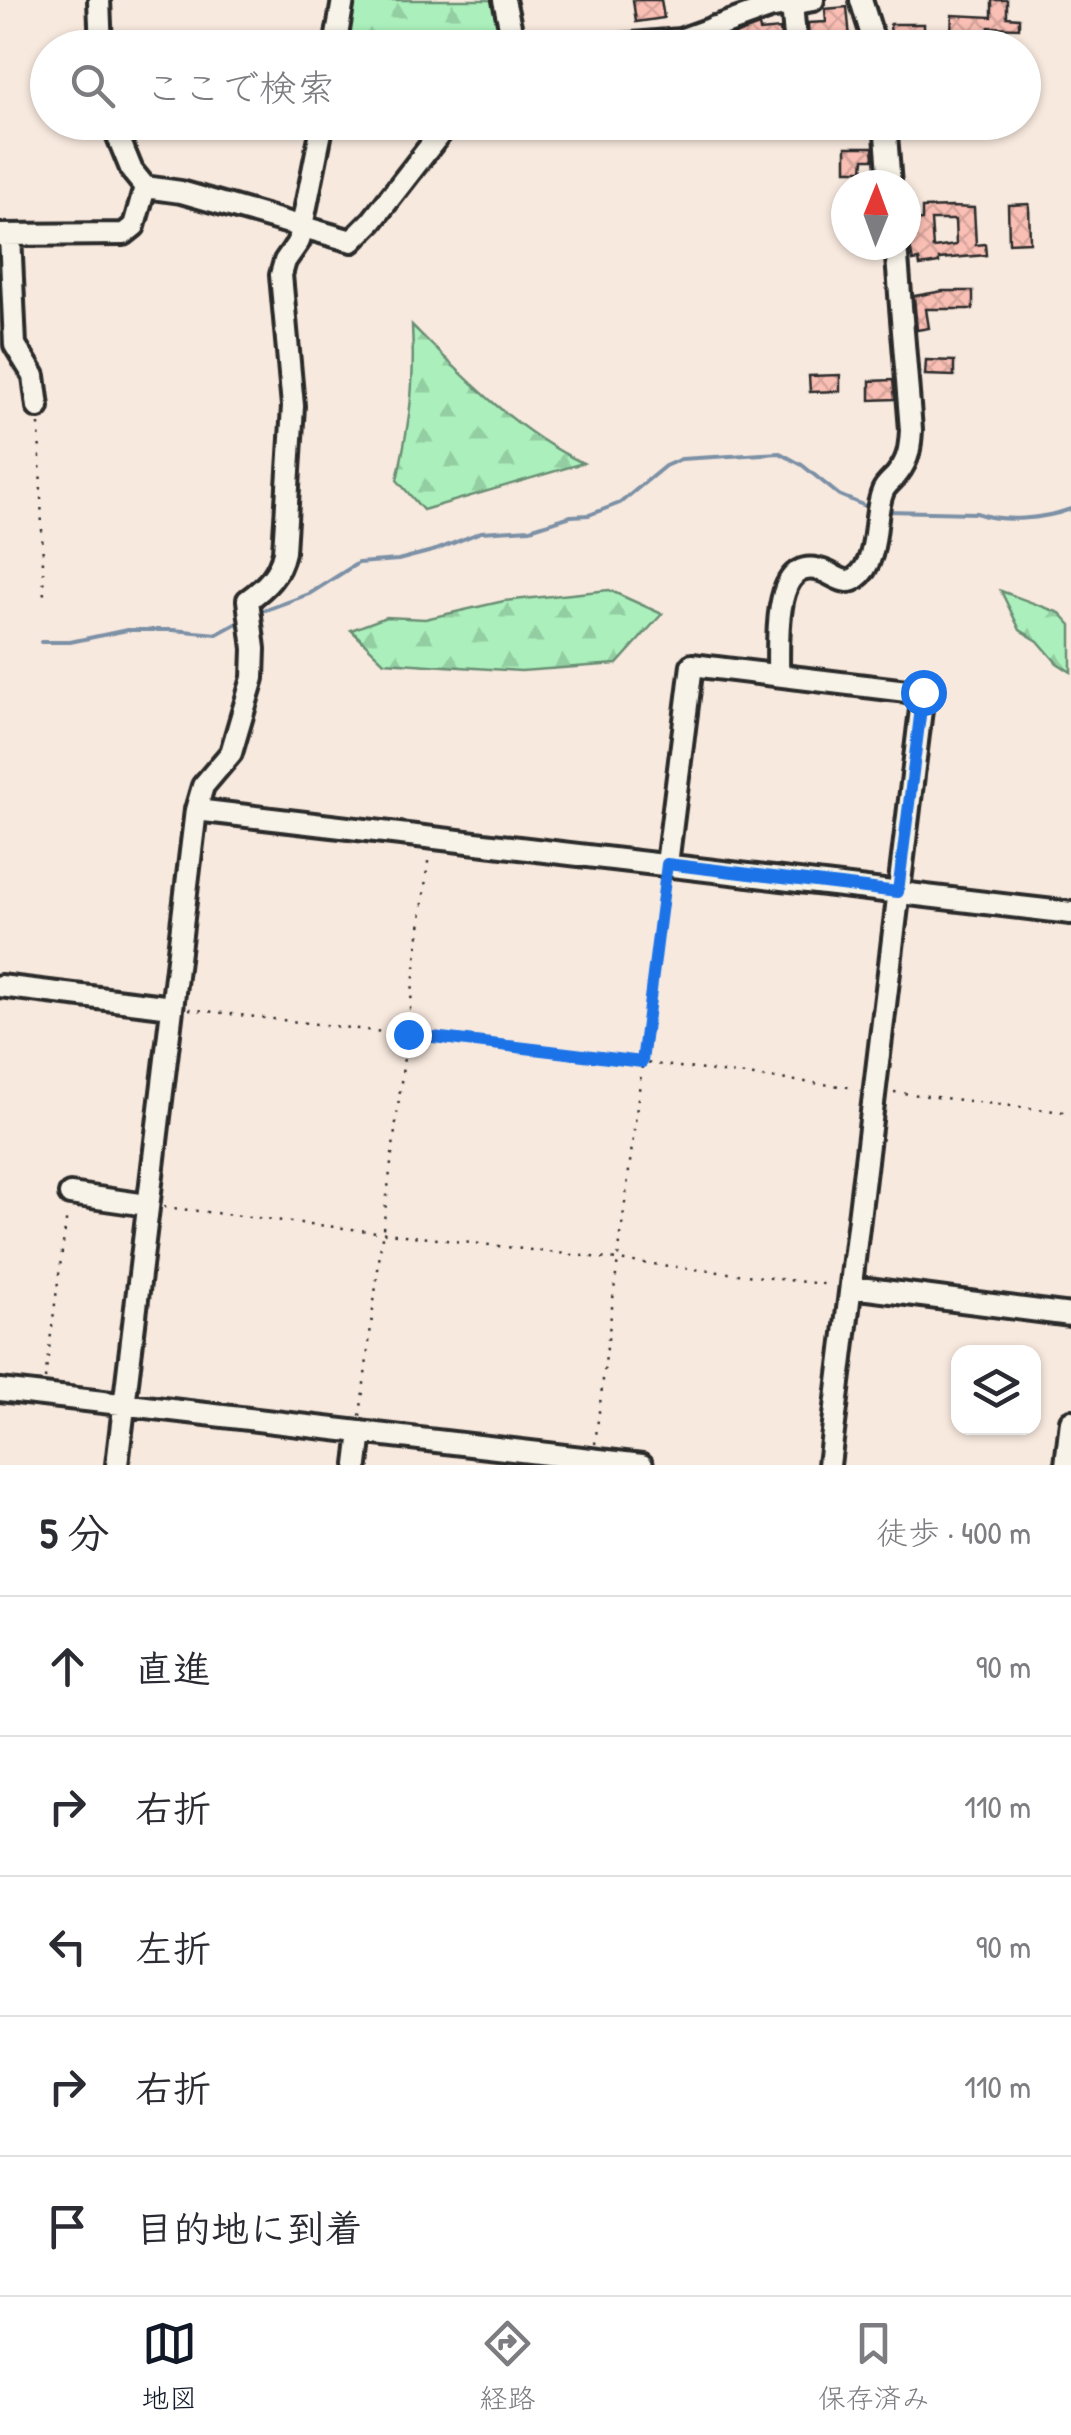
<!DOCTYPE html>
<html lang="ja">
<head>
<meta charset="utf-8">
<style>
  :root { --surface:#fff; --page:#f2f2f3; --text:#2b2b33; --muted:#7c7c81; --line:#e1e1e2; --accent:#111827 }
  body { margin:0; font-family:"Patrick Hand","Klee One",sans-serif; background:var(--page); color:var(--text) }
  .controls { position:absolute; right:30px; bottom:30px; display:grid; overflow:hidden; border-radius:20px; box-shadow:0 2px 8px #0004 }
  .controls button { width:90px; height:90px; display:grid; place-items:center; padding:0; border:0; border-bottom:2px solid var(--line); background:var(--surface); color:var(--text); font:50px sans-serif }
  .compass { position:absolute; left:831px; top:170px; width:90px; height:90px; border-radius:50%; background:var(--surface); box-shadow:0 2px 8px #0004; rotate:1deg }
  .stop { position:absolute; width:30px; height:30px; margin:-22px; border:8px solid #1a73e8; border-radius:50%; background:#fff }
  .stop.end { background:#1a73e8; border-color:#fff; box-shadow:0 2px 10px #0008 }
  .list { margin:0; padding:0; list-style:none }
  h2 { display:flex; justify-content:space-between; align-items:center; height:130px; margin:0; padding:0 40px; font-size:42px }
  h2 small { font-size:32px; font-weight:400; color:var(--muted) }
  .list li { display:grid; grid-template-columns:65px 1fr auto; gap:30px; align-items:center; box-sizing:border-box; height:140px; padding:0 40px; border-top:2px solid var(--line) }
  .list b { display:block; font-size:38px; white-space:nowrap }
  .list em { font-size:32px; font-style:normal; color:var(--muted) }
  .icon { flex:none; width:55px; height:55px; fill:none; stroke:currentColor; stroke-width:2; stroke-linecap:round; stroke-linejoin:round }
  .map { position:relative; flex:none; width:1071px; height:1465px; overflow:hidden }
  .search { position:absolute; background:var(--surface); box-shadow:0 2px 8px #0004; left:30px; right:30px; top:30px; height:110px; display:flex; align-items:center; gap:25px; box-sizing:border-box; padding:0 35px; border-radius:55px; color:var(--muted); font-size:38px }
  .sheet { height:830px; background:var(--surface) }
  nav { display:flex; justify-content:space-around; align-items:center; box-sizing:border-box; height:140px; border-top:2px solid var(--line); background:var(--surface); font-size:28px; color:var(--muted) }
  nav a { display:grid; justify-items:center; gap:5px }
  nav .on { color:var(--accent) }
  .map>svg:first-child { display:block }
  .forest { fill:url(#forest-firs); stroke:#6b8e74; stroke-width:2.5 }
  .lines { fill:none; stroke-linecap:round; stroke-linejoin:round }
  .stream { stroke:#7b90a6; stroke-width:4 }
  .building { fill:url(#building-cross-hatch); stroke:#2b2b2b; stroke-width:2.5; fill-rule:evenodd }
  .minor-casing { stroke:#2b2b2b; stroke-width:28 }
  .path { stroke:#2b2b2b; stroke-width:2.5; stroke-dasharray:2.5 8; stroke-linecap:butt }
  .minor { stroke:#f7f3e8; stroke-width:20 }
  .route { stroke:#1a73e8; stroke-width:12 }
</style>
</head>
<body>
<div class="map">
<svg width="1071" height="1465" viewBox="0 0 1071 1465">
  <defs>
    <pattern id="forest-firs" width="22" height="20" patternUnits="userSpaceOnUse" patternTransform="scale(2.5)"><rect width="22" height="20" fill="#abf0bc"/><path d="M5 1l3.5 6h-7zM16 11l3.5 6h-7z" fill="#93cea2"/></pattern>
    <pattern id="building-cross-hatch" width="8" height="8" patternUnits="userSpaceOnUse" patternTransform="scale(2.5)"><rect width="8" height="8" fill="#fabfb4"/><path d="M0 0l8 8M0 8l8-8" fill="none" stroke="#d6a49b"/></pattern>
  </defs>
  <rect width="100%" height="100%" fill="#f8e9de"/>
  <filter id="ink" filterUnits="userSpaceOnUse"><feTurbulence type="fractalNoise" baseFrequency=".01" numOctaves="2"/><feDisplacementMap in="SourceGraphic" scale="20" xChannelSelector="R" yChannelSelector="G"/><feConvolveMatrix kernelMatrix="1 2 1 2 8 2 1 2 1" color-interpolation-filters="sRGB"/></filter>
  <g filter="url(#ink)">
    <!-- forest -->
    <path class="forest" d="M334 0H499L507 48H326Z
      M412 325C463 376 517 432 583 463L423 510 397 480C410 420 415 386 412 325Z
      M609 590 662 614 617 664 521 671 384 662 351 630 386 617 425 619 504 601Z
      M1001 591 1060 613 1071 625V672L1057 663 1038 641 1020 630Z"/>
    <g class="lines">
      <!-- stream -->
      <path class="stream" d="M886 511 976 513C1004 523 1043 519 1071 509
        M255 610H266L309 594 358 563 398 560 436 550 481 532 530 529 571 516 589 515 620 503 665 466 681 459 780 453 802 465 839 495 870 508
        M41 642H70L127 630H173L217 634 239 622"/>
    </g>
    <!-- building -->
    <path class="building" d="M633 0H661L664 18 636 22Z
      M992 0H1007V17L1019 18V28L989 27 988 48H950L952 15 992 17Z
      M847 7 851 48H827V43L809 44 808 23 826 22 825 9Z
      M890 24H924V40H891Z
      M759 26 760 31 780 29 782 46 730 45 729 37Z
      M846 147H873L874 159H864L863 170H846Z
      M1029 204 1030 242 1009 243 1008 205Z
      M952 207 974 208 976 245 985 244 986 255 939 259V263L920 266 919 260 913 261 906 227H914V221L922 220V208ZM931 220H955L956 245 933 248Z
      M943 291H973V309H926L929 328 917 330 914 296Z
      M926 360 954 361V376L925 375Z
      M840 375V391L810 392 809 376Z
      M893 380 895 399 870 400V381Z"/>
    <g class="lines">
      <defs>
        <path id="minor" d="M99 0 101 48
          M504 0 515 48
          M861 0 876 48
          M792 4 796 48
          M714 27 716 48
          M335 48 343 0
          M532 48 539 45 586 48 680 40 769 8 813 0
          M112 122 132 171 145 187 181 192 352 241 372 221 449 122
          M723 122V126
          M885 122 890 185
          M0 235 124 234 134 226 145 187
          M10 235 15 345 34 376 38 407
          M778 673C779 641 771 547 828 573 838 578 847 585 856 578 881 560 872 515 883 491 886 484 894 479 898 473 909 459 910 447 911 430L896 245
          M196 810 1071 913
          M667 864 692 665 923 693 829 1465
          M0 986 172 1007
          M70 1194 147 1205
          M852 1287 1071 1315
          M0 1390 642 1465
          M117 1465 196 810 203 786 231 753 253 678 254 649 248 600C266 587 279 575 284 552L293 406 281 275 285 261 299 241 323 122
          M357 1465 361 1432
          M1066 1465 1071 1421"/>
      </defs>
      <!-- minor casing -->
      <use href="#minor" class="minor-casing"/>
      <!-- path -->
      <path class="path" d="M39 424 44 600
        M189 1009 856 1088
        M894 1092 1071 1113
        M164 1207 831 1285
        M45 1379 67 1214
        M360 1416 429 854
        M595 1444 665 881"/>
      <!-- minor -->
      <use href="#minor" class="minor"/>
    </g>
  </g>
  <g class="lines" filter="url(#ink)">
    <!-- route -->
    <path class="route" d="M408 1034 642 1062 667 864 898 892 923 692"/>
  </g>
</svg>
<div class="controls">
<button><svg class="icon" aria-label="layers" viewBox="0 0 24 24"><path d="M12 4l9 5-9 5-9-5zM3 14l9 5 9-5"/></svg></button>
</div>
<svg class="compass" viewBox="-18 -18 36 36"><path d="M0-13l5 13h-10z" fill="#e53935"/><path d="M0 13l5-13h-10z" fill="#7c7c81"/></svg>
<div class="stop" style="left:923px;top:692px"></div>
<div class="stop end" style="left:408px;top:1034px"></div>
<div class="search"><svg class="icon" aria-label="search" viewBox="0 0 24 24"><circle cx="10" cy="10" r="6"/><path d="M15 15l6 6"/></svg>ここで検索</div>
</div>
<section class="sheet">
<h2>5 分<small>徒歩 · 400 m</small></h2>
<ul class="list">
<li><svg class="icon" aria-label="ahead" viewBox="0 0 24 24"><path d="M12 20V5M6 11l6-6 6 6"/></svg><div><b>直進</b></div><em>90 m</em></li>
<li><svg class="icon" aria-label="right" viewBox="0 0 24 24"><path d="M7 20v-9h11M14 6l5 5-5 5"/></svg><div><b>右折</b></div><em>110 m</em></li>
<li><svg class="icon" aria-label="left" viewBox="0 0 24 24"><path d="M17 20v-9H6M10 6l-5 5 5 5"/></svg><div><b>左折</b></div><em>90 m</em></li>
<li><svg class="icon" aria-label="right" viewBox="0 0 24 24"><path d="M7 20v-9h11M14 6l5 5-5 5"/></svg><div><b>右折</b></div><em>110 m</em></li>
<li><svg class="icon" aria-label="arrive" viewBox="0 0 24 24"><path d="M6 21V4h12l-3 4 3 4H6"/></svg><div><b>目的地に到着</b></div></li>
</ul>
</section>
<nav>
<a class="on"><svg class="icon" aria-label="map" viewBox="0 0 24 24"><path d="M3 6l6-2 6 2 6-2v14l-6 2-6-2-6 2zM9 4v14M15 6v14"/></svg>地図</a>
<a><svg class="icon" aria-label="directions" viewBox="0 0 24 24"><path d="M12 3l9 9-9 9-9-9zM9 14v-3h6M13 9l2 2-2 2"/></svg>経路</a>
<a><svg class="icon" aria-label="saved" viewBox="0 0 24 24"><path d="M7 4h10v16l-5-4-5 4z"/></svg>保存済み</a>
</nav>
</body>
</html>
